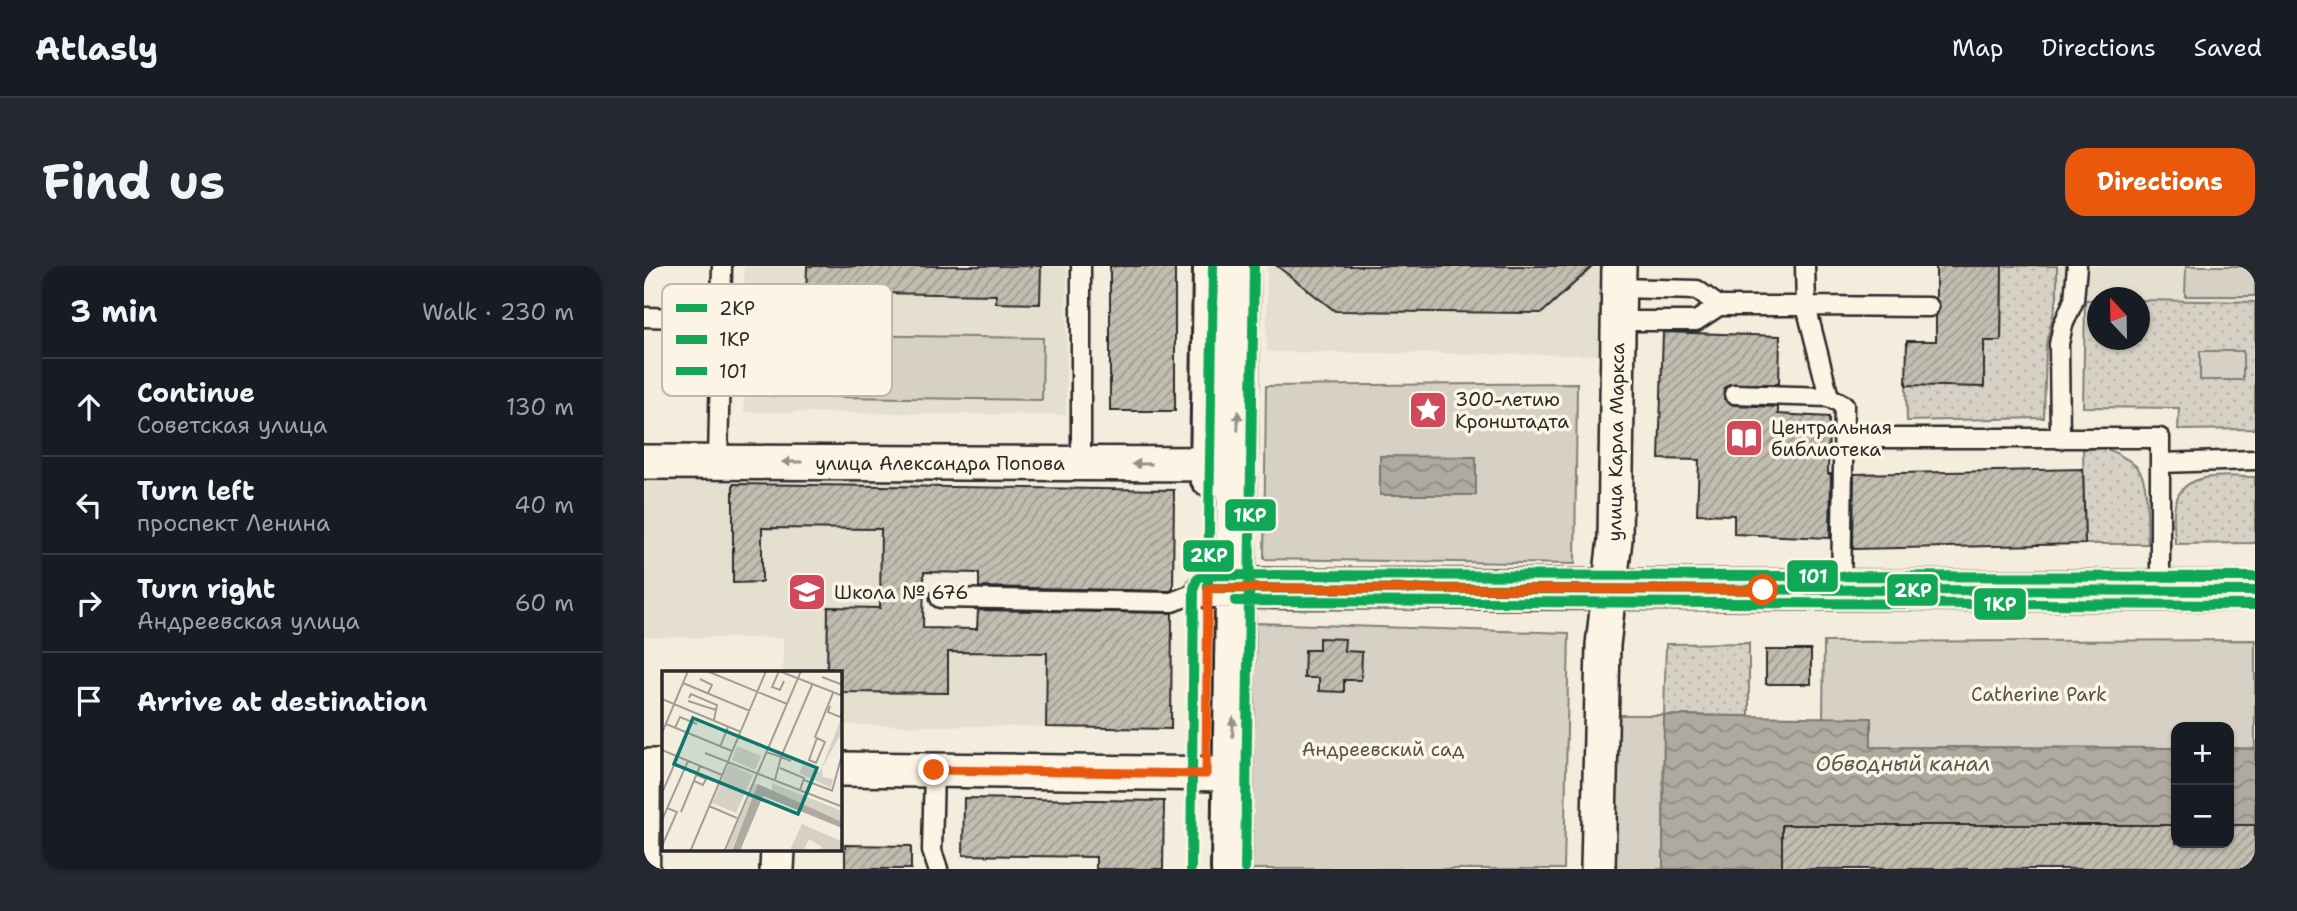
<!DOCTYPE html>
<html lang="en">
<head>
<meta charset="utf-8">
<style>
  :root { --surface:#171b24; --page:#242831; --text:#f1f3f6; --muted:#9ea1a6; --line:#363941; --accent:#ea580c }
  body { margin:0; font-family:"Shantell Sans",sans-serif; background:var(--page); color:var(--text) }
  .controls { position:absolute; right:21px; bottom:21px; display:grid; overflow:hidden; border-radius:14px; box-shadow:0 2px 5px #0004 }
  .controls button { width:63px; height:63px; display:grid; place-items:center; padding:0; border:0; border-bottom:2px solid var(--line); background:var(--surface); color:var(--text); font:35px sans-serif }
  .compass { position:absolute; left:1443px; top:21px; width:63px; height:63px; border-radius:50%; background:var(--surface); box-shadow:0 2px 5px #0004; rotate:338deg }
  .stop { position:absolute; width:21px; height:21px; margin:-16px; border:5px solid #ea580c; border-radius:50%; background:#fff }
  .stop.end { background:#ea580c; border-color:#fff; box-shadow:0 2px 7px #0008 }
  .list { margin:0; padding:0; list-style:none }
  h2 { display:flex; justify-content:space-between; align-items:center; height:91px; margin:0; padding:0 28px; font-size:30px }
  h2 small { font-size:23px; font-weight:400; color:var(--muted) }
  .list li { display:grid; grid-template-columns:46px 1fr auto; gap:21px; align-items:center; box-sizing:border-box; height:98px; padding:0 28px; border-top:2px solid var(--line) }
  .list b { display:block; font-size:26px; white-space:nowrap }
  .list p { margin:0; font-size:23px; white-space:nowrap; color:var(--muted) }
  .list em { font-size:23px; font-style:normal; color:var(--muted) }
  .icon { flex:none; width:38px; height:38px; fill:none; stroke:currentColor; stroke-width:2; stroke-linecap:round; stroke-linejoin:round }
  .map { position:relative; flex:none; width:1611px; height:603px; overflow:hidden; border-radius:21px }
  header { display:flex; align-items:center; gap:42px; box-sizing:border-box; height:98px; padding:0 35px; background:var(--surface); border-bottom:2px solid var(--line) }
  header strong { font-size:33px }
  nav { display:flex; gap:38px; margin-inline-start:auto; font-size:24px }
  .intro { display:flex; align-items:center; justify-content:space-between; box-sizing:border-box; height:168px; padding:0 42px }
  h1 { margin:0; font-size:49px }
  .button { padding:18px 32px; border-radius:21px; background:var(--accent); color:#fff; font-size:24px; font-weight:700 }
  main { display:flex; gap:42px; padding:0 42px }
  aside { flex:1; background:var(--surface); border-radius:21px; box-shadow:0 2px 5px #0004 }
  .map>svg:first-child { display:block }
  .built { fill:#e5dfd0 }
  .grass { fill:url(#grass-dots); stroke:#807e78; stroke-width:2 }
  .park { fill:#d6d1c4; stroke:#807e78; stroke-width:2 }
  .water { fill:url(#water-waves); stroke:#7a7771; stroke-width:2 }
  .building { fill:url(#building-hatch); stroke:#2b2b2b; stroke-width:2 }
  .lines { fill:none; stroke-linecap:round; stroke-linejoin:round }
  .lane-casing { stroke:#2b2b2b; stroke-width:23 }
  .street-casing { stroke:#2b2b2b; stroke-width:38 }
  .secondary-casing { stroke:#2b2b2b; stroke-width:44 }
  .lane { stroke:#fcf5e5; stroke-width:18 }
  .street { stroke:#fcf5e5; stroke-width:33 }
  .secondary { stroke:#fcf5e5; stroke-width:38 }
  .bus-1-casing { stroke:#fcf5e5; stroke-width:16 }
  .bus-2-casing { stroke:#fcf5e5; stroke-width:16 }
  .bus-3-casing { stroke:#fcf5e5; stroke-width:16 }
  .bus-1 { stroke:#10a855; stroke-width:10 }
  .bus-2 { stroke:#10a855; stroke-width:10 }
  .bus-3 { stroke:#10a855; stroke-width:10 }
  .oneway { fill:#949088 }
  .route { stroke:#ea580c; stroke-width:9 }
  .labels { text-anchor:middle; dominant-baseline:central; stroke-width:7; stroke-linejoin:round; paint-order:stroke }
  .poi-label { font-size:19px; fill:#2b2b2b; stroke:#fcf5e5; text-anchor:start }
  .street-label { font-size:19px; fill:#2b2b2b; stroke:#fcf5e5 }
  .park-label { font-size:19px; fill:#565451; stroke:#fcf5e5 }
  .water-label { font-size:21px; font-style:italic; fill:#595754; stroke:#fcf5e5 }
  .inset-road { fill:none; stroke:#a49f96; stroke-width:2 }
  .view { fill:#0f766e; fill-opacity:0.15; stroke:#0f766e; stroke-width:3.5 }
  .inset-edge { fill:none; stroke:#2b2b2b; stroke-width:3.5 }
  .key { fill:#fcf5e5; stroke:#bdb8ad; stroke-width:2 }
  .key-label { font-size:19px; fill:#2b2b2b }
  .line-badge { stroke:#fcf5e5; stroke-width:2.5 }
  .badge-label { font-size:19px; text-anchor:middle; font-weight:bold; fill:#fff }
</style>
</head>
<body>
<header>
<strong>Atlasly</strong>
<nav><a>Map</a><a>Directions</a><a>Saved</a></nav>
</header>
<div class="intro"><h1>Find us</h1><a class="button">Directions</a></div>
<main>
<aside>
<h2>3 min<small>Walk · 230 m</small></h2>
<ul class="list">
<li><svg class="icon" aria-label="ahead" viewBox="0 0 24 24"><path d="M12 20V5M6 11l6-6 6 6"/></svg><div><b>Continue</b><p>Советская улица</p></div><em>130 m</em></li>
<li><svg class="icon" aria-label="left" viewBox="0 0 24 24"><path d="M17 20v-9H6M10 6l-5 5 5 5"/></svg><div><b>Turn left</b><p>проспект Ленина</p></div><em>40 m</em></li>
<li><svg class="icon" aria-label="right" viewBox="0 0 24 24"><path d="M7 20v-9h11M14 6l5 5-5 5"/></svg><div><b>Turn right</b><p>Андреевская улица</p></div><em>60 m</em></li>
<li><svg class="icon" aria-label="arrive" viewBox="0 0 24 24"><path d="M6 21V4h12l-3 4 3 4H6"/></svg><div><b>Arrive at destination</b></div></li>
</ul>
</aside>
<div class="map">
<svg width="1611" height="603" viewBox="0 0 1611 603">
  <defs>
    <pattern id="grass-dots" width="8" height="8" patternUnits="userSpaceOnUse" patternTransform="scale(1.75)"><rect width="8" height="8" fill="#d6d1c4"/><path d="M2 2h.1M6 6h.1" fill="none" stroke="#b8b4a9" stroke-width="1.8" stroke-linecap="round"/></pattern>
    <pattern id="water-waves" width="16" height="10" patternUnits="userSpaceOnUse" patternTransform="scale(1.75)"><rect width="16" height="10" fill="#afaaa0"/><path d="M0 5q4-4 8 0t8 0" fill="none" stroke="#8f8b83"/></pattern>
    <pattern id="building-hatch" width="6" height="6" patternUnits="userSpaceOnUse" patternTransform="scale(1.75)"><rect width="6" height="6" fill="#c2bdb1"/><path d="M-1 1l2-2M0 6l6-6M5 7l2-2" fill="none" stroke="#9e9a90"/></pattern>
  </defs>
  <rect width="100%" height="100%" fill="#f4edde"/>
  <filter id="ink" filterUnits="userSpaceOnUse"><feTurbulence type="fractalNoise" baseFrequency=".0143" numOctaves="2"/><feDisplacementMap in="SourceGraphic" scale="14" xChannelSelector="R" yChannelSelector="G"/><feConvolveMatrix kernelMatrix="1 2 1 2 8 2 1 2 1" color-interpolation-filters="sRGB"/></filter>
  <g filter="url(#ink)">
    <!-- built -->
    <path class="built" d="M100 0H423L422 149 100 146Z
      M623 0H957L955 89 623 86Z
      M1413 0H1611V36L1496 34V32H1454L1453 34 1413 32Z
      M0 206 280 213 279 362 333 363 457 348 403 387 402 461 196 459V407H139V372L0 371Z"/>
    <!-- grass -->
    <path class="grass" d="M1358 0H1413V32L1402 79 1400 152 1263 155 1262 119 1340 121V75L1357 74Z
      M1441 34H1453L1454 74H1496V34L1611 36V163L1534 164 1535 142 1439 141Z
      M1462 182C1473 188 1488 194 1495 204 1506 219 1502 259 1504 278H1441L1439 183Z
      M1611 211V277L1531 278C1531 265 1528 251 1531 239 1538 203 1583 211 1611 211Z
      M1105 377V450L1020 449 1022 378Z"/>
    <!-- park -->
    <path class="park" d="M1542 0H1611V30H1541Z
      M127 68 399 72 398 134 126 130Z
      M1556 85H1599V114H1556Z
      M933 117 931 298 620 293 622 120Z
      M612 357 925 367 920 603H607Z
      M1611 374V483L1585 482V461H1532V482L1227 481 1226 452H1179L1180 376Z
      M973 449H1020L1019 603H971Z"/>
    <!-- water -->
    <path class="water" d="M736 190 832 191V229H736Z
      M1020 449 1227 452V481L1532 482V559H1139L1138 603H1019Z
      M1585 482 1611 483V559H1585Z"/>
    <!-- building -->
    <path class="building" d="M163 0H397L396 38 352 37V29L231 27V36L162 34Z
      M466 0H531V145H466Z
      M633 0H949L898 47 691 45Z
      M1292 0H1358L1357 75H1340V121L1262 119 1263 75H1292V50L1296 40 1292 33Z
      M1019 66 1136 70 1135 118H1085L1080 123V133L1090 139 1134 141V148L1185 151 1184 208H1187L1186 272 1090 268V249L1053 248 1055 194 1015 193Z
      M1439 203 1441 278 1209 283 1210 208Z
      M89 218 530 224 529 323 526 325 335 321V307L280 306 279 362 333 363 334 344 528 347 527 463 402 461 403 387 304 386V427L196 426V407H183L184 341 236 342 237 263 118 262V316L89 317Z
      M675 372 701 373 700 385 718 386 717 414H700V426L675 425V412H660L661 384H675Z
      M1122 384H1167V418H1122Z
      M320 532 520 535 519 603H452V591L319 589Z
      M1138 559H1532V577H1585V559H1611V603H1138Z
      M201 579 267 580V603H201Z"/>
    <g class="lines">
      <defs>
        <path id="lane" d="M1161 0 1162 40 1285 41
          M975 22 1053 24 1075 40
          M0 51 77 53
          M974 55H1052L1075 40H1162L1185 131 1200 139 1197 324
          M1090 128 1185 131
          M1199 172H1516V325
          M1416 173 1415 78 1419 59 1430 34 1433 0
          M74 196 78 0
          M1516 197 1611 194
          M437 198V0
          M296 332 528 336 564 322
          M290 504 288 585 294 603
          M6 603 7 500"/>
        <path id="street" d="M0 196 593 198
          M0 500H19
          M196 503 588 508
          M133 603 134 584
          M954 603 959 379 971 273 975 0"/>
        <path id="secondary" d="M566 211 569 0
          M564 322 1611 325
          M587 603 596 0"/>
      </defs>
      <!-- lane casing -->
      <use href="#lane" class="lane-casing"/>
      <!-- street casing -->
      <use href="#street" class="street-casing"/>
      <!-- secondary casing -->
      <use href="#secondary" class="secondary-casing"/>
      <!-- lane -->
      <use href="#lane" class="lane"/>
      <!-- street -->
      <use href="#street" class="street"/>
      <!-- secondary -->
      <use href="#secondary" class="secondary"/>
      <defs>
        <path id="bus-1" d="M569 0 564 322 1611 325"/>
        <path id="bus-2" d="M591 335 1611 339
          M601 603 610 0"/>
        <path id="bus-3" d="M547 603 550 322 553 313 560 309 1611 311"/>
      </defs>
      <!-- bus-1 casing -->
      <use href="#bus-1" class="bus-1-casing"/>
      <!-- bus-2 casing -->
      <use href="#bus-2" class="bus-2-casing"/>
      <!-- bus-3 casing -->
      <use href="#bus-3" class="bus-3-casing"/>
      <!-- bus-1 -->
      <use href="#bus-1" class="bus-1"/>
      <!-- bus-2 -->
      <use href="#bus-2" class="bus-2"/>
      <!-- bus-3 -->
      <use href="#bus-3" class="bus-3"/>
    </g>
    <!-- one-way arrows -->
    <defs><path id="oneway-solid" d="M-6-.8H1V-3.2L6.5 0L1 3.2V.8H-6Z" transform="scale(1.75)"/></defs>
    <g class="oneway">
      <use href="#oneway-solid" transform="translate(594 155) rotate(-89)"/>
      <use href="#oneway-solid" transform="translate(148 196) rotate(-180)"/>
      <use href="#oneway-solid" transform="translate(498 198) rotate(-180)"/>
      <use href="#oneway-solid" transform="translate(589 461) rotate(-89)"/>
    </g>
  </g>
  <g class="lines" filter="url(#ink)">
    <!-- route -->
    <path class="route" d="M290 504 562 508 564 322 1119 324"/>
  </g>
  <!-- icons -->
  <defs>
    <symbol id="sight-square" viewBox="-11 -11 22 22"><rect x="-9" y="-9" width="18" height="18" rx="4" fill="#d1495b" stroke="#fcf5e5"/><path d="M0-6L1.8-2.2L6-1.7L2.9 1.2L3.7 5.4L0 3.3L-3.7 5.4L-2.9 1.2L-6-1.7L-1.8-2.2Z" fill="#fff"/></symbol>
    <symbol id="library-square" viewBox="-11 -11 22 22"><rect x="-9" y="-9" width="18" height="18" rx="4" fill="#d1495b" stroke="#fcf5e5"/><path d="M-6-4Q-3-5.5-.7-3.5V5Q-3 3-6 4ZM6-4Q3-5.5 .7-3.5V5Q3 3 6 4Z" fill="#fff"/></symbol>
    <symbol id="school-square" viewBox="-11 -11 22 22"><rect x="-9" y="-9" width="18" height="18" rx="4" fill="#d1495b" stroke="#fcf5e5"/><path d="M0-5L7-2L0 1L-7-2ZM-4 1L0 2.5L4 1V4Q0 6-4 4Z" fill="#fff"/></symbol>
  </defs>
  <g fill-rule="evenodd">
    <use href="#sight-square" x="762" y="122" width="44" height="44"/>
    <use href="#library-square" x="1078" y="150" width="44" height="44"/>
    <use href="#school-square" x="141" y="304" width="44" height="44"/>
  </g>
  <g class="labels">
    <!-- poi labels -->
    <g class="poi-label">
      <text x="811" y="133">300-летию<tspan x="811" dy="22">Кронштадта</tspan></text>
      <text x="1127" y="161">Центральная<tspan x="1127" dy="22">библиотека</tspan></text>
      <text x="190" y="326">Школа № 676</text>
    </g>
    <!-- street labels -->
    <g class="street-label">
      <text transform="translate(972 176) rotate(-89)">улица Карла Маркса</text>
      <text x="296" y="197">улица Александра Попова</text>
    </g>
    <!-- park labels -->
    <g class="park-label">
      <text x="1395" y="428">Catherine Park</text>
      <text x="739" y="483">Андреевский сад</text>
    </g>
    <!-- water labels -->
    <g class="water-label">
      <text x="1259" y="498">Обводный канал</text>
    </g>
  </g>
  <!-- overview -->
  <g transform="translate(18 405)">
    <rect width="180" height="180" fill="#f4edde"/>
    <path d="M180 45 179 63 160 97 161 106 171 108 169 117 137 102 141 94 158 101Z" fill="#d6d1c4"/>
    <path d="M140 153 165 164 163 178 147 168 141 180 127 181Z" fill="#d6d1c4"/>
    <path d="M75 75 99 85 93 99 70 89ZM67 93 91 104 74 142 50 132ZM92 112 96 113 91 130 69 180 65 177ZM110 112 180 140V151L110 122ZM165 164 180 170V180H158Z" fill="#d6d1c4"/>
    <path d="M96 113 180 151V157L101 125 78 180H70Z" fill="#afaaa0"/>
    <path class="inset-road" d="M45 0 125 33M117 0 181 25M117 0 110 16 118 19 122 10M160 6 181 14M38 8 50 14 46 22M21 12 88 40M27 27 29 23 55 34 54 39M0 28 79 61M26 30 54 39 52 49M168 35 166 41 178 46 181 40M4 53 70 80M13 57 18 46 35 53M0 62 26 0M155 67 147 89 154 92 163 71 153 66 171 22M58 76 66 56M0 79 60 104M104 81 119 86 113 109M43 82 181 136M129 90 119 86 150 14M118 97 142 107 138 119M142 109 171 120M32 110 41 114 44 108 35 104M170 120 181 80M0 122 16 85M47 135 75 147M19 141 38 95M0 149 26 90M0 175 15 141 5 137M28 181 104 0M62 181 139 0"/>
    <path class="view" d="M31 47 155 97 136 143 12 93Z"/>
    <rect width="180" height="180" class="inset-edge"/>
  </g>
  <!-- legend -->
  <rect x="18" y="18" width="230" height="112" rx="10" class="key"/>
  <rect x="32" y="38" width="31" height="8" fill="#10a855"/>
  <rect x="32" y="69" width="31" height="9" fill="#10a855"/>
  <rect x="32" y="101" width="31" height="8" fill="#10a855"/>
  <g class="key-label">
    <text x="75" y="49">2КР</text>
    <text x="75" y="80">1КР</text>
    <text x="75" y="112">101</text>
  </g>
  <g class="line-badge">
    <rect x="580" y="232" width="53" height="34" rx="7" fill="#10a855"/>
    <rect x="538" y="273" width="53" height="34" rx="7" fill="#10a855"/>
    <rect x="1142" y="293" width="53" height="34" rx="7" fill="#10a855"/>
    <rect x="1242" y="307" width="53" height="34" rx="7" fill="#10a855"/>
    <rect x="1329" y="321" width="54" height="34" rx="7" fill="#10a855"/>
  </g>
  <g class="badge-label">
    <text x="606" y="256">1КР</text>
    <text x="565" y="296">2КР</text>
    <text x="1169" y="317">101</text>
    <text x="1269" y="331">2КР</text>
    <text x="1356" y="345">1КР</text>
  </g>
</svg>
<div class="controls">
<button>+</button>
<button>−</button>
</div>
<svg class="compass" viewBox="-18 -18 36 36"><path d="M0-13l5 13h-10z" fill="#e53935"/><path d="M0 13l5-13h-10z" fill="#9ea1a6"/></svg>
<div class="stop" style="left:1119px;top:324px"></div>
<div class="stop end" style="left:290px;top:504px"></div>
</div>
</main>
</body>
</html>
